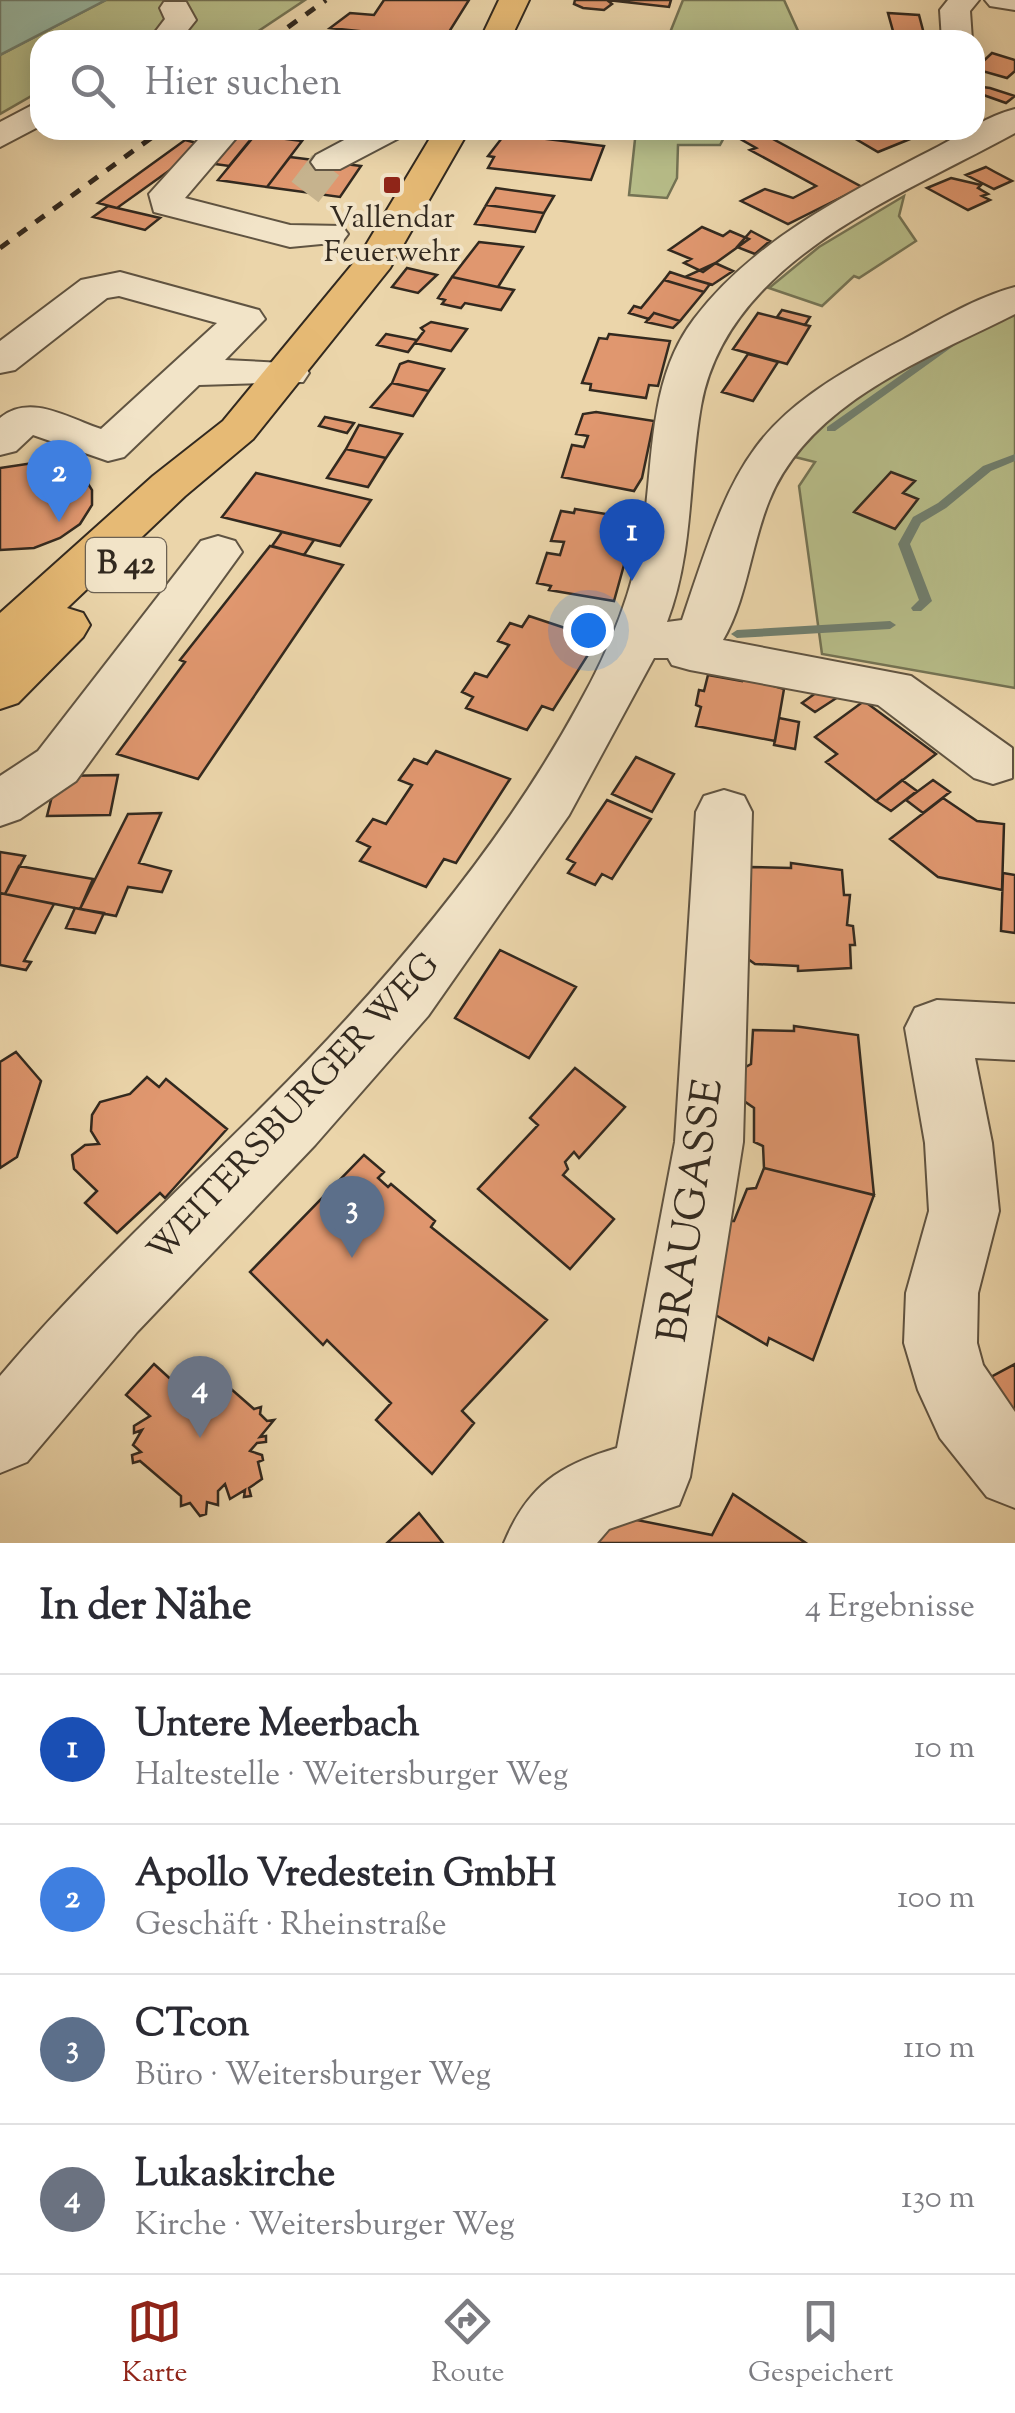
<!DOCTYPE html>
<html lang="de">
<head>
<meta charset="utf-8">
<style>
  :root { --surface:#fff; --page:#f7f7f7; --text:#2b2b33; --muted:#7c7c81; --line:#e1e1e2; --accent:#8f2418 }
  body { margin:0; font-family:"Sorts Mill Goudy",serif; background:var(--page); color:var(--text) }
  .you { position:absolute; left:588px; top:630px; width:35px; height:35px; margin:-25px; border:8px solid #fff; border-radius:50%; background:#1a73e8; box-shadow:0 0 0 15px #1a73e833 }
  .badge { display:grid; place-items:center; width:65px; height:65px; border-radius:50%; background:var(--accent); color:#fff; font-size:32px; font-weight:700 }
  .pin { position:absolute; translate:-50% -82px; filter:drop-shadow(0 2px 5px #0008) }
  .pin::after { content:''; position:absolute; top:52px; width:35px; height:30px; background:inherit; clip-path:polygon(0 0,100% 0,50% 100%) }
  .list { margin:0; padding:0; list-style:none }
  h2 { display:flex; justify-content:space-between; align-items:center; height:130px; margin:0; padding:0 40px; font-size:42px }
  h2 small { font-size:32px; font-weight:400; color:var(--muted) }
  .list li { display:grid; grid-template-columns:65px 1fr auto; gap:30px; align-items:center; box-sizing:border-box; height:150px; padding:0 40px; border-top:2px solid var(--line) }
  .list b { display:block; font-size:38px; white-space:nowrap }
  .list p { margin:0; font-size:32px; white-space:nowrap; color:var(--muted) }
  .list em { font-size:32px; font-style:normal; color:var(--muted) }
  .icon { flex:none; width:55px; height:55px; fill:none; stroke:currentColor; stroke-width:2; stroke-linecap:round; stroke-linejoin:round }
  .map { position:relative; flex:none; width:1015px; height:1543px; overflow:hidden }
  .search { position:absolute; background:var(--surface); box-shadow:0 5px 25px #0003; left:30px; right:30px; top:30px; height:110px; display:flex; align-items:center; gap:25px; box-sizing:border-box; padding:0 35px; border-radius:30px; color:var(--muted); font-size:38px }
  .sheet { height:730px; background:var(--surface) }
  nav { display:flex; justify-content:space-around; align-items:center; box-sizing:border-box; height:140px; border-top:2px solid var(--line); background:var(--surface); font-size:28px; color:var(--muted) }
  nav a { display:grid; justify-items:center; gap:5px }
  nav .on { color:var(--accent) }
  .map>svg:first-child { display:block }
  .green { fill:#b7bd89; stroke:#747354; stroke-width:2.5 }
  .water { fill:#99b9a4; stroke:#707f6f; stroke-width:2.5 }
  .lines { fill:none; stroke-linecap:round; stroke-linejoin:round }
  .stream { fill:#707f6f; fill-rule:evenodd }
  .building { fill:#e0976f; stroke:#32291f; stroke-width:2.5 }
  .minor-tunnel { stroke:#c6b38e; stroke-width:34; stroke-dasharray:34 16; stroke-linecap:butt }
  .minor-casing { stroke:#605442; stroke-width:4 }
  .major-casing { stroke:#32291f; stroke-width:4 }
  .minor { fill:#f2e4c8; fill-rule:evenodd }
  .major { fill:#e6ba75; fill-rule:evenodd }
  .rail { stroke:#32291f; stroke-width:5; stroke-dasharray:11 11; stroke-linecap:butt }
  .poi-dot { fill:#8f2418; stroke:#f2e4c8; stroke-width:4 }
  .labels { text-anchor:middle; dominant-baseline:central; stroke-width:8; stroke-linejoin:round; paint-order:stroke }
  .far-poi-label { font-size:30px; fill:#32291f; stroke:#f2e4c8 }
  .shield { fill:#f2e4c8; stroke:#6c6152; stroke-width:2.5 }
  .shield-label { font-size:32px; font-weight:bold; fill:#32291f }
  .street-label { font-size:35px; fill:#32291f; stroke:#f2e4c8 }
  .near-street-label { font-size:42px; fill:#32291f; stroke:#f2e4c8 }
</style>
</head>
<body>
<div class="map">
<svg width="1015" height="1543" viewBox="0 0 1015 1543">
  <rect width="100%" height="100%" fill="#ebd5aa"/>
  <filter id="stains"><feTurbulence type="fractalNoise" baseFrequency=".002" numOctaves="4"/><feColorMatrix values="0 0 0 0 .2 0 0 0 0 .09 0 0 0 0 .02 0 0 0 .5 -.17"/></filter>
  <radialGradient id="worn" r=".72"><stop offset=".6" stop-color="#630" stop-opacity="0"/><stop offset="1" stop-color="#630" stop-opacity=".3"/></radialGradient>
  <!-- green -->
  <path class="green" d="M106 0H305L245 40H40V91L0 114V55Z
    M683 0H784L799 33 793 40H667Z
    M636 130H728L720 145H678L677 178 667 198 629 195Z
    M904 196 899 216 916 241 859 278 854 276 822 306 769 288 819 247Z
    M1015 308V688L822 654 799 486 815 462 787 455C850 391 937 350 1015 308Z"/>
  <!-- water -->
  <path class="water" d="M0 0H106L0 55Z"/>
  <g class="lines">
    <!-- stream -->
    <path class="stream" d="M955 337 960 340 959 342 835 431H827V427Z
      M1015 454V461L991 471 946 508 921 523 910 544 932 601 921 611H913L911 608 919 600 898 544 913 517 938 503 983 466Z
      M890 621 896 625 890 629 737 638 731 634 737 630Z"/>
  </g>
  <!-- building -->
  <path class="building" d="M384 0H469L444 40 330 28 350 13 374 15Z
    M575 0H607L612 4 604 10 583 8 574 4Z
    M607 0H671L669 7Z
    M888 13 919 15 924 34 893 31Z
    M992 53 1015 60V71L1007 78 975 69Z
    M975 86 990 88 1015 96 1006 103 975 92Z
    M734 130 760 132 862 187 788 224 741 201 765 189 793 198 816 186 750 150 756 148 728 132Z
    M875 130H902L915 137 878 152 854 138Z
    M505 134 604 146 591 180 488 168 494 157 488 156Z
    M255 135 302 141 267 187 218 180Z
    M231 137 251 139 229 166 208 163Z
    M185 140 205 145 117 208 98 203Z
    M290 157 361 166 340 197 267 187Z
    M986 167 995 172 1012 181 994 189 966 175Z
    M951 178 981 185 978 188 988 194 982 196 990 200 968 210 927 188Z
    M496 188 554 196 544 213 486 205Z
    M486 205 544 213 535 232 475 224Z
    M108 206 117 208 160 218 145 230 93 217Z
    M702 227 723 236 730 231 749 239 703 272 684 263 691 259 669 250Z
    M751 231 770 241 755 254 737 247Z
    M479 242 523 247 498 287 452 277Z
    M715 263 733 271 712 285 685 277Z
    M407 268 437 275 418 293 392 287Z
    M670 272 685 277 710 284 704 292 664 280Z
    M452 277 498 287 514 290 501 310 465 303 461 308 442 304 445 300 438 298Z
    M664 280 704 292 680 321 654 313 649 319 629 313 634 306 641 308Z
    M782 310 810 317 805 325 777 317Z
    M654 313 680 321 673 328 646 322Z
    M758 313 810 326 787 364 733 349Z
    M431 322 467 329 451 351 415 343 424 331 421 328Z
    M386 334 417 340 408 352 377 345Z
    M609 334 670 341 658 386 649 385 646 398 590 390 591 384 582 383 599 338 607 339Z
    M748 354 778 362 753 401 722 392Z
    M408 361 444 369 429 391 392 383 400 364Z
    M392 383 429 391 413 416 371 407Z
    M596 412 654 421 642 478 634 491 562 477 572 445 584 447 588 436 576 434 583 414Z
    M325 417 354 423 347 433 319 426Z
    M359 425 402 434 386 458 346 449Z
    M346 449 386 458 368 487 327 478Z
    M40 462 65 466 82 474 92 490V505L80 524 60 538 34 548 0 550V468Z
    M891 472 915 481 903 493 918 499 895 529 854 512Z
    M256 473 371 500 340 546 222 517Z
    M575 509 637 519 634 547H629L614 601 549 590 551 586 537 583 547 553 560 555 564 542 551 541 561 511 574 513Z
    M282 532 314 540 304 555 272 546Z
    M270 546 343 565 198 779 117 754 185 662 180 660Z
    M529 616 598 639 553 710 542 706 527 730 466 708 473 697 462 692 475 673 487 677 509 645 498 641 510 623 522 627Z
    M708 675 742 681 743 677 784 689 775 741 696 726 701 707 696 705 699 690 704 691Z
    M824 687 838 697 815 712 802 703Z
    M864 701 936 754 876 801 826 762 837 754 815 737Z
    M779 718 799 722 795 749 774 745Z
    M436 751 510 779 456 863 444 859 426 887 360 861 370 847 357 841 373 819 386 824 412 785 399 780 414 759 427 764Z
    M636 757 674 774 652 812 612 794Z
    M118 775 110 815 47 816 57 776Z
    M902 780 917 791 891 811 876 801Z
    M933 780 950 792 923 813 906 800Z
    M943 798 977 821 1004 824 1002 890 938 877 890 839Z
    M607 800 651 819 612 879 602 874 595 885 568 873 575 863 567 859Z
    M161 813 139 863 171 871 162 892 128 887 116 916 80 909 128 814Z
    M0 852 25 856 5 894 0 893Z
    M791 863 842 870 844 895H850L847 925 853 926 855 945H850L851 968 798 971V966L755 964 748 959 750 867 791 868Z
    M19 866 93 879 80 909 5 894Z
    M1003 873 1015 875V933L1001 931Z
    M0 893 54 904 24 961 31 962 26 970 0 965Z
    M75 908 104 913 95 933 66 928Z
    M500 950 576 987 529 1058 455 1018Z
    M794 1026 858 1035 874 1195 764 1168 763 1146 754 1142V1108L744 1101 742 1069 751 1064 753 1030 794 1031Z
    M16 1052 41 1081 17 1157 0 1168V1062Z
    M575 1068 625 1107 579 1158 574 1152 565 1162 568 1169 563 1175 614 1219 570 1269 478 1189 538 1125 530 1118Z
    M147 1077 159 1087 166 1079 227 1129 165 1198 160 1193 117 1233 85 1203 97 1191 74 1169 72 1155 85 1145 99 1144 91 1131 92 1115 100 1102 130 1094Z
    M364 1155 384 1172 378 1178 388 1187 391 1184 435 1221 431 1227 547 1320 462 1411 474 1423 432 1474 376 1420 391 1403 327 1340 323 1345 250 1272Z
    M764 1168 874 1195 813 1360 769 1338 767 1345 707 1310 727 1221H734L747 1189 756 1188Z
    M154 1364 177 1385 186 1376 185 1370 191 1369 192 1380 200 1373 209 1377V1368L215 1367V1375L254 1409 261 1407 260 1414 267 1421 274 1420 260 1437 266 1436V1442L257 1443 250 1451 262 1455 263 1460 258 1462 262 1479 249 1488 251 1496 244 1497 245 1490 230 1499 225 1484 218 1491V1505L207 1502 206 1514 200 1516 190 1503 181 1506V1496L140 1461 133 1463 132 1455 141 1452 133 1445 142 1430 134 1433V1426L150 1416 126 1395Z
    M1015 1364V1419L989 1378Z
    M733 1494 806 1543H575L607 1514 712 1535Z
    M419 1513 443 1543H387Z"/>
  <g class="lines">
    <!-- minor-tunnel -->
    <path class="minor-tunnel" d="M305 192 328 162"/>
    <defs>
      <path id="minor" d="M948 0H979L970 11 972 40H942L940 10Z
        M985 0H1015V10L990 6Z
        M164 2H186L196 20 180 40H149L165 19 160 8Z
        M40 101V126L0 147V122Z
        M1015 109V133C899 197 727 260 701 406 688 479 694 551 667 622L682 620C736 458 747 420 904 339 939 320 977 297 1015 287V314C926 359 809 402 769 501 751 545 747 599 723 640L911 676 1012 748V778L993 784 974 778 878 705 690 670 672 665 668 658H654L569 815 428 1016 315 1145 137 1332 27 1462 0 1473V1376C82 1279 176 1193 266 1103 384 985 499 851 579 704 609 651 633 591 643 530 654 459 648 379 694 319 755 238 853 191 941 145 966 132 987 116 1015 109Z
        M207 130H243L185 198 290 225 342 226 348 234 342 242 290 247 154 212 149 194Z
        M363 130H406L401 137 340 169H316L311 162 316 155Z
        M120 272 259 310 265 319 225 360 303 364 309 373 303 382 199 385 124 457 108 461 33 435 16 451 0 455V418C30 393 68 418 101 429L217 323 119 296 107 298 15 370 0 373V341L81 280Z
        M218 536 235 541 242 552 76 781 20 819 0 826V776L38 751 201 541Z
        M724 790 744 796 752 812 743 1142 690 1477 679 1505 609 1529 597 1543H504C528 1485 560 1465 617 1448L675 1142 696 812 704 796Z
        M937 1000 1015 1004V1060L975 1058 992 1143 999 1211 978 1293 977 1343 983 1365 1015 1412V1508L987 1497 940 1438 918 1390 904 1343 906 1293 929 1211 925 1143 905 1028 915 1008Z"/>
      <path id="major" d="M499 0H529L510 40H480Z
        M435 130H469L390 268 253 439 185 496 67 608 83 613 90 625 83 637 18 703 0 709V613L153 476 223 421 360 255Z"/>
    </defs>
    <!-- minor casing -->
    <use href="#minor" class="minor-casing"/>
    <!-- major casing -->
    <use href="#major" class="major-casing"/>
    <!-- minor -->
    <use href="#minor" class="minor"/>
    <!-- major -->
    <use href="#major" class="major"/>
    <!-- rail -->
    <path class="rail" d="M270 40 326 0
      M0 248 162 130"/>
  </g>
  <!-- markers -->
  <rect class="poi-dot" x="382" y="175" width="20" height="20" rx="5"/>
  <g class="labels">
    <!-- far-poi labels -->
    <g class="far-poi-label">
      <text x="392" y="219">Vallendar<tspan x="392" dy="34">Feuerwehr</tspan></text>
    </g>
    <!-- shield labels -->
    <rect class="shield" x="86" y="538" width="80" height="54" rx="8"/>
    <g class="shield-label">
      <text x="126" y="565">B 42</text>
    </g>
    <!-- street labels -->
    <g class="street-label">
      <text transform="translate(295 1109) rotate(-47)">WEITERSBURGER WEG</text>
    </g>
    <!-- near-street labels -->
    <g class="near-street-label">
      <text transform="translate(693 1211) rotate(-82)">BRAUGASSE</text>
    </g>
  </g>
  <rect width="100%" height="100%" filter="url(#stains)"/>
  <rect width="100%" height="100%" fill="url(#worn)"/>
</svg>
<div class="you"></div>
<div class="pin badge" style="left:632px;top:581px;background:#1a4fb4">1</div>
<div class="pin badge" style="left:59px;top:522px;background:#3f7fe0">2</div>
<div class="pin badge" style="left:352px;top:1258px;background:#5c6f8a">3</div>
<div class="pin badge" style="left:200px;top:1438px;background:#6b7280">4</div>
<div class="search"><svg class="icon" aria-label="search" viewBox="0 0 24 24"><circle cx="10" cy="10" r="6"/><path d="M15 15l6 6"/></svg>Hier suchen</div>
</div>
<section class="sheet">
<h2>In der Nähe<small>4 Ergebnisse</small></h2>
<ul class="list">
<li><span class="badge" style="background:#1a4fb4">1</span><div><b>Untere Meerbach</b><p>Haltestelle · Weitersburger Weg</p></div><em>10 m</em></li>
<li><span class="badge" style="background:#3f7fe0">2</span><div><b>Apollo Vredestein GmbH</b><p>Geschäft · Rheinstraße</p></div><em>100 m</em></li>
<li><span class="badge" style="background:#5c6f8a">3</span><div><b>CTcon</b><p>Büro · Weitersburger Weg</p></div><em>110 m</em></li>
<li><span class="badge" style="background:#6b7280">4</span><div><b>Lukaskirche</b><p>Kirche · Weitersburger Weg</p></div><em>130 m</em></li>
</ul>
</section>
<nav>
<a class="on"><svg class="icon" aria-label="map" viewBox="0 0 24 24"><path d="M3 6l6-2 6 2 6-2v14l-6 2-6-2-6 2zM9 4v14M15 6v14"/></svg>Karte</a>
<a><svg class="icon" aria-label="directions" viewBox="0 0 24 24"><path d="M12 3l9 9-9 9-9-9zM9 14v-3h6M13 9l2 2-2 2"/></svg>Route</a>
<a><svg class="icon" aria-label="saved" viewBox="0 0 24 24"><path d="M7 4h10v16l-5-4-5 4z"/></svg>Gespeichert</a>
</nav>
</body>
</html>
